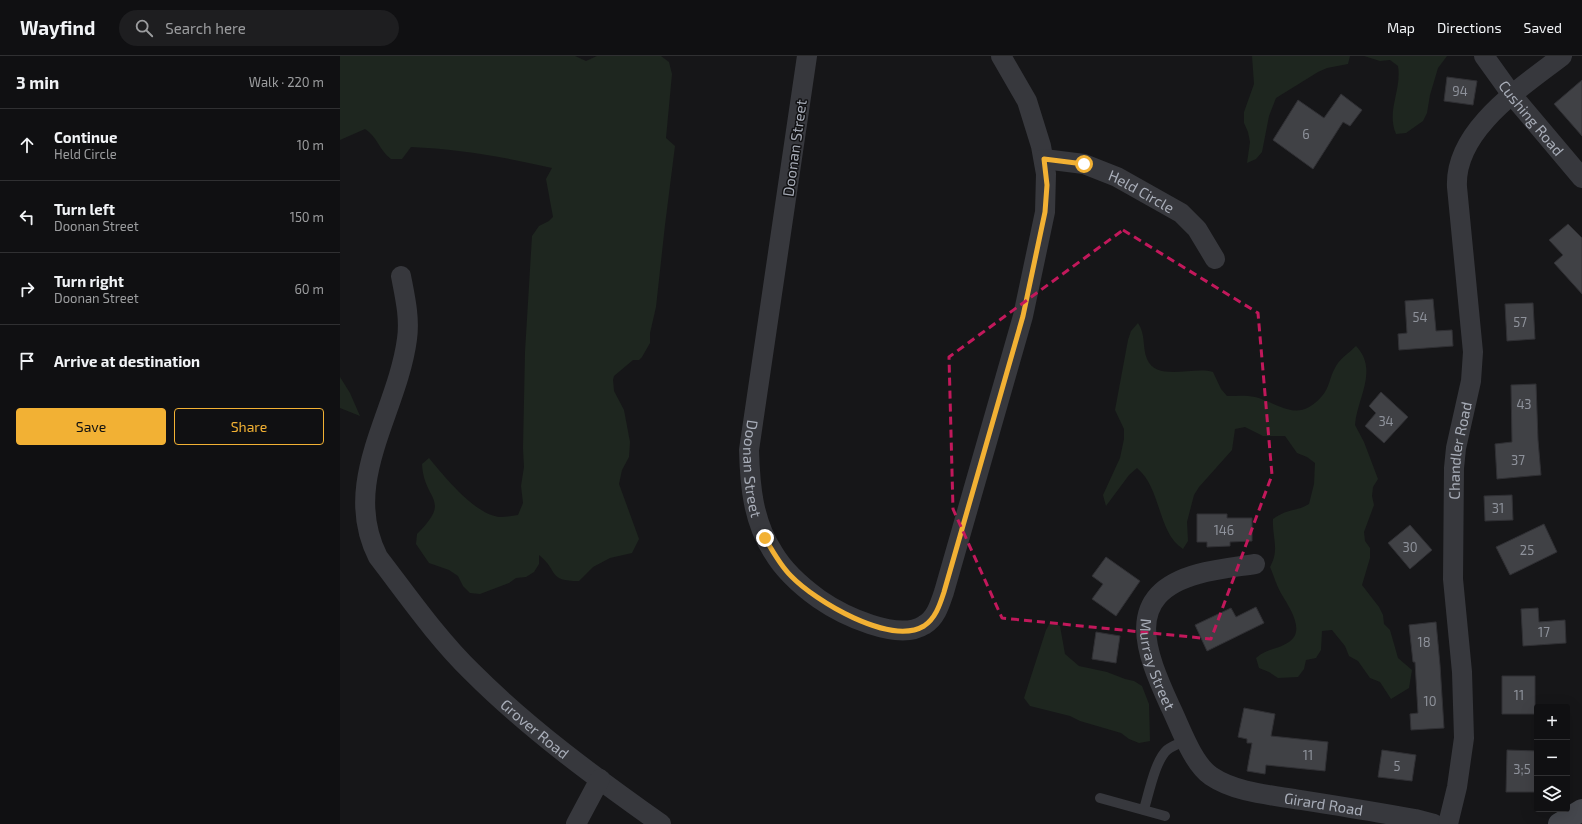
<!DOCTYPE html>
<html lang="en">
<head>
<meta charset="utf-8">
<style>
  :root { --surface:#101012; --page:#1e1e20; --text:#f1f3f6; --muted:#9c9d9f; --line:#303032; --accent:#f2b134 }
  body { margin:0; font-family:"Exo 2",sans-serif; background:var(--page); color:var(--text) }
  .controls { position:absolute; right:12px; bottom:12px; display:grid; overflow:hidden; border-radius:4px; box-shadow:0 4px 16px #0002 }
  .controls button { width:36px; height:36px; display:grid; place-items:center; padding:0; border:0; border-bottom:1px solid var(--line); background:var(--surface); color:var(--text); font:20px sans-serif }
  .stop { position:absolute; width:12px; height:12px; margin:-9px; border:3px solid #f2b134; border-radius:50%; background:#fff }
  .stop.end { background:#f2b134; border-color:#fff; box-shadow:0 1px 4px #0008 }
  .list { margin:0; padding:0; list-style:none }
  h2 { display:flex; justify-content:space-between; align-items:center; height:52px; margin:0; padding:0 16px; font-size:17px }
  h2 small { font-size:13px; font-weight:400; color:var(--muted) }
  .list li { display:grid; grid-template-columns:26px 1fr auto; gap:12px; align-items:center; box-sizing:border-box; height:72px; padding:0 16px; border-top:1px solid var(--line) }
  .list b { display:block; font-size:15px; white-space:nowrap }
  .list p { margin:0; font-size:13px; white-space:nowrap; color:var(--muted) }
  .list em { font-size:13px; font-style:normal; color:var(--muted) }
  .actions { display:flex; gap:8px; padding:12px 16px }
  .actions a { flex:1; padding:9px 0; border:1px solid var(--accent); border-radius:4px; text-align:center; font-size:14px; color:var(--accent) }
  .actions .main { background:var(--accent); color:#111 }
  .icon { flex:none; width:22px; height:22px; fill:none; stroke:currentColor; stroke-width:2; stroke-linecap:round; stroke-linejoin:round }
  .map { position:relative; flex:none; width:1242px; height:768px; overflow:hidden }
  header { display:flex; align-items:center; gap:24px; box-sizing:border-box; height:56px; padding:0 20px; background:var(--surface); border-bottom:1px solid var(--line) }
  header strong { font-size:19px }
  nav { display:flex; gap:22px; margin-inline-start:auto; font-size:14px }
  .search { width:280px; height:36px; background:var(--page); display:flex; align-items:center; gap:10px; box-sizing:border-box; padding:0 14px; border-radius:22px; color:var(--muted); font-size:15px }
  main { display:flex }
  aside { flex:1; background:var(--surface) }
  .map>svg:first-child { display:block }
  .green { fill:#1e261f }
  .building { fill:#404145; stroke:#303034 }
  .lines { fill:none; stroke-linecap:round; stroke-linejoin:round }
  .lane { stroke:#37383d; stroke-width:10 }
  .street { stroke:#37383d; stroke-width:20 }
  .secondary { stroke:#45474d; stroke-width:22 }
  .route { stroke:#f2b134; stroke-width:5 }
  .marked { fill:none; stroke:#c2185b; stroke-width:3; stroke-dasharray:8 5; stroke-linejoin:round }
  .labels { text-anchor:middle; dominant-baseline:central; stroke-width:3; stroke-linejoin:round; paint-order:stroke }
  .number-label { font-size:13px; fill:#8e929b }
  .street-label { font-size:15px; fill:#a8adb8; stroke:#111113 }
</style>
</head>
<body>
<header>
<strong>Wayfind</strong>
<div class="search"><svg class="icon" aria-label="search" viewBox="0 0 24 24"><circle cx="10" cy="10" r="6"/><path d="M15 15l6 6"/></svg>Search here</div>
<nav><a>Map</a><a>Directions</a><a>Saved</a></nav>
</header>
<main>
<aside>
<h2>3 min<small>Walk · 220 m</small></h2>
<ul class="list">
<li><svg class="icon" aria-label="ahead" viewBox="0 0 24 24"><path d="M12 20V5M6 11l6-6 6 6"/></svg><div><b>Continue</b><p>Held Circle</p></div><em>10 m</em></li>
<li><svg class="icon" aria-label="left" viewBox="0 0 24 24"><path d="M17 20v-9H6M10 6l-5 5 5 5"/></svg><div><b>Turn left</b><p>Doonan Street</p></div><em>150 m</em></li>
<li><svg class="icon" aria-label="right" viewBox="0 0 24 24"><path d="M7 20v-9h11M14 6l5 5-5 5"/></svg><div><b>Turn right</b><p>Doonan Street</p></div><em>60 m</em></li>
<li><svg class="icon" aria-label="arrive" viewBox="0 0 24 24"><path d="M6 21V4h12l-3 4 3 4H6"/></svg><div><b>Arrive at destination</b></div></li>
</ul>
<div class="actions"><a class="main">Save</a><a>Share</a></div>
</aside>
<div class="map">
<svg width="1242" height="768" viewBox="0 0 1242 768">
  <rect width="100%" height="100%" fill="#161618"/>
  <!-- green -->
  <path class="green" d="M0 0H235L246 5 257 0H321L329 6 332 18 326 82 335 90 325 169 316 251 310 277V287L302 301 299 304H293L274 320 273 324 274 335 284 354 290 386 289 401 282 414 279 428 299 483 292 497 270 502 253 511 239 525C207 525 219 515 199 499V508L194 516 186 521 176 522 169 527 140 538 130 537 123 530 118 520 109 514 89 507 76 488 77 478C113 442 84 446 82 408L89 402C104 420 135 459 160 461 165 461 172 460 178 459L183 447 181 430 184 411 183 392 185 296 192 180 199 170 209 165 213 161 206 123 212 112C165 101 118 93 71 91L62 103H51C39 94 37 80 25 73L0 84Z
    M912 0H1010L1008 8 987 12 978 16 936 42 929 60 922 96 916 103 907 107 910 86 908 76 904 67V56L914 28Z
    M1024 0H1107L1098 12 1090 39 1087 57 1083 65 1066 77 1056 78C1046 55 1062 34 1058 10L1050 4 1040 5Z
    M798 267C806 279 802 291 807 303 816 326 854 310 873 316L881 333 887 340C896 340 906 339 915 341 941 348 958 368 982 340 989 333 990 320 995 312 999 303 1009 297 1016 290 1039 314 1017 342 1015 369L1024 386 1038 423 1033 431 1032 440 1034 449 1024 476 1025 485 1030 492V502L1022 529 1039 551 1043 559 1044 568 1050 574 1058 602 1072 614 1069 632 1051 643 1040 626 1030 622 1018 605 1009 600 1005 590 992 574 982 575 981 594 976 602 966 604 964 613 958 621 938 622 929 616 919 612 916 602C927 592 937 594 949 586 966 575 949 551 942 539 937 531 934 520 930 511 940 493 932 482 933 463 948 452 956 456 969 448L974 428 975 407 967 401 957 397 945 380H923L905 371 895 373 892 394 859 431 854 439 847 466 848 485 843 493C817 476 822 433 797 412L789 419 766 450 763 439 780 402 784 383V373L775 354 788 284 791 275Z
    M0 321 10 337 20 360 0 352Z
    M711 565 720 570 725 598 739 610 767 616 785 623 794 625 802 630 809 648 810 685 799 687 789 683 781 677 740 665 730 660 690 650 684 642 706 574Z"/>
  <!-- building -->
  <path class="building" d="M1107 21 1137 25 1133 49 1104 45Z
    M1242 24V80L1214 48Z
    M1001 38 1022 54 1010 70 1003 66 973 113 933 84 958 44 984 62Z
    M1228 168 1242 182V238L1214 207 1223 199 1209 184Z
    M1093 243 1096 275 1112 274 1113 290 1059 294 1058 278 1067 277 1065 245Z
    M1193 247 1195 283 1167 285 1165 248Z
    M1196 328 1198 384 1201 419 1157 423 1155 388 1172 386 1171 329Z
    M1041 336 1068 361 1044 387 1025 370 1036 357 1029 350Z
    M1172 439 1173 464 1145 465 1144 440Z
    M857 458H887V462H912V485L890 486V490L867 491V486H857Z
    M1204 468 1217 496 1170 519 1156 491Z
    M1070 469 1092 494 1070 513 1048 487Z
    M766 501 800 525 776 560 752 543 763 528 752 520Z
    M916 551 924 567 867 595 855 569 891 552 896 561Z
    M1198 552 1199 566 1225 564 1226 587 1183 590 1181 553Z
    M1096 566 1100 609 1104 672 1071 674 1070 658 1078 657 1075 606H1073L1069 569Z
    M756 576 780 580 776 607 752 603Z
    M1162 620H1195V658H1162Z
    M904 652 935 658 931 680 988 686 985 715 926 709 925 718 907 715 912 687H907V683L898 681Z
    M1042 694 1076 699 1072 725 1038 721Z
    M1167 694 1197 695V736H1166Z"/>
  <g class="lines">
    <!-- lane -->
    <path class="lane" d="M760 742 825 760
      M804 753C809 737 815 705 827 694 832 690 840 687 847 684"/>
    <!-- street -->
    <g class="street">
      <path id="s1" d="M467 0 409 394C410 430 413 465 433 496 444 515 461 530 479 543 502 559 558 586 584 569 596 562 600 548 604 536L683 260 705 156 706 118 701 90 687 45 661 0"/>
      <path id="s2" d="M1144 0 1172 39 1242 122"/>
      <path id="s3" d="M704 103 744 108 777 121 841 157 857 173 875 203"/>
      <path id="s4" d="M61 220C65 241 70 262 67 283 57 358 0 426 38 501 68 540 97 582 132 616 189 673 256 722 321 768"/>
      <path id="s5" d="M915 508C896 511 876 513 858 518 781 539 806 597 830 650 840 670 852 707 871 720 896 737 932 739 961 744 999 750 1037 756 1075 763L1094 768"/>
      <path d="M236 768 260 723"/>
      <path id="s6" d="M1108 768 1117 731 1124 682 1122 616 1113 523 1114 412 1116 392 1131 325 1133 296 1117 131C1114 74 1182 31 1222 0"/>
    </g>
    <!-- secondary -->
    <path class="secondary" d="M1219 768 1242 754"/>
  </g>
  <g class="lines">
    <!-- route -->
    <path class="route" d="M425 482C433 496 440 509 451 520 475 545 550 590 584 570 596 562 600 548 604 536L683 260 705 156 707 129 704 103 744 108"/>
  </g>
  <!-- marked area -->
  <path class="marked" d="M783 174 918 257 932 419 871 583 662 562 613 453 609 301Z"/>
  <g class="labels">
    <!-- number labels -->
    <g class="number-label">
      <text x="1120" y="35">94</text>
      <text x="966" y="78">6</text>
      <text x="1080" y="261">54</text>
      <text x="1180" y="266">57</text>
      <text x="1184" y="348">43</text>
      <text x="1046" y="365">34</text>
      <text x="1178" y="404">37</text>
      <text x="1158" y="452">31</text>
      <text x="884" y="474">146</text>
      <text x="1070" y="491">30</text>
      <text x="1187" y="494">25</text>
      <text x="1204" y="576">17</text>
      <text x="1084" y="586">18</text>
      <text x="1179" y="639">11</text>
      <text x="1090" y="645">10</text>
      <text x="968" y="699">11</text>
      <text x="1057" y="710">5</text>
      <text x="1182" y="713">3;5</text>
    </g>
    <!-- street labels -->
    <g class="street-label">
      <text stroke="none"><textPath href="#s2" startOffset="78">Cushing Road</textPath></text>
      <text transform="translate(454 92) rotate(-82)">Doonan Street</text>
      <text stroke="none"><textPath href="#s3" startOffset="104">Held Circle</textPath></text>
      <text stroke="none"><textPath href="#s6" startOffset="376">Chandler Road</textPath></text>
      <text stroke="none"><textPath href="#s1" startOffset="417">Doonan Street</textPath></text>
      <text stroke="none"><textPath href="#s5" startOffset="177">Murray Street</textPath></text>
      <text stroke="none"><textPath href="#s4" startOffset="523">Grover Road</textPath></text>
      <text stroke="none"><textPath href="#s5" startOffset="420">Girard Road</textPath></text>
    </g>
  </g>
</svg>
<div class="controls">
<button>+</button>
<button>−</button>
<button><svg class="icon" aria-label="layers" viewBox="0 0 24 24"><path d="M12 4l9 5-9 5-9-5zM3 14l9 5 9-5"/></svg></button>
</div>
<div class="stop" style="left:744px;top:108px"></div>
<div class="stop end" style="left:425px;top:482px"></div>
</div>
</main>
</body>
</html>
